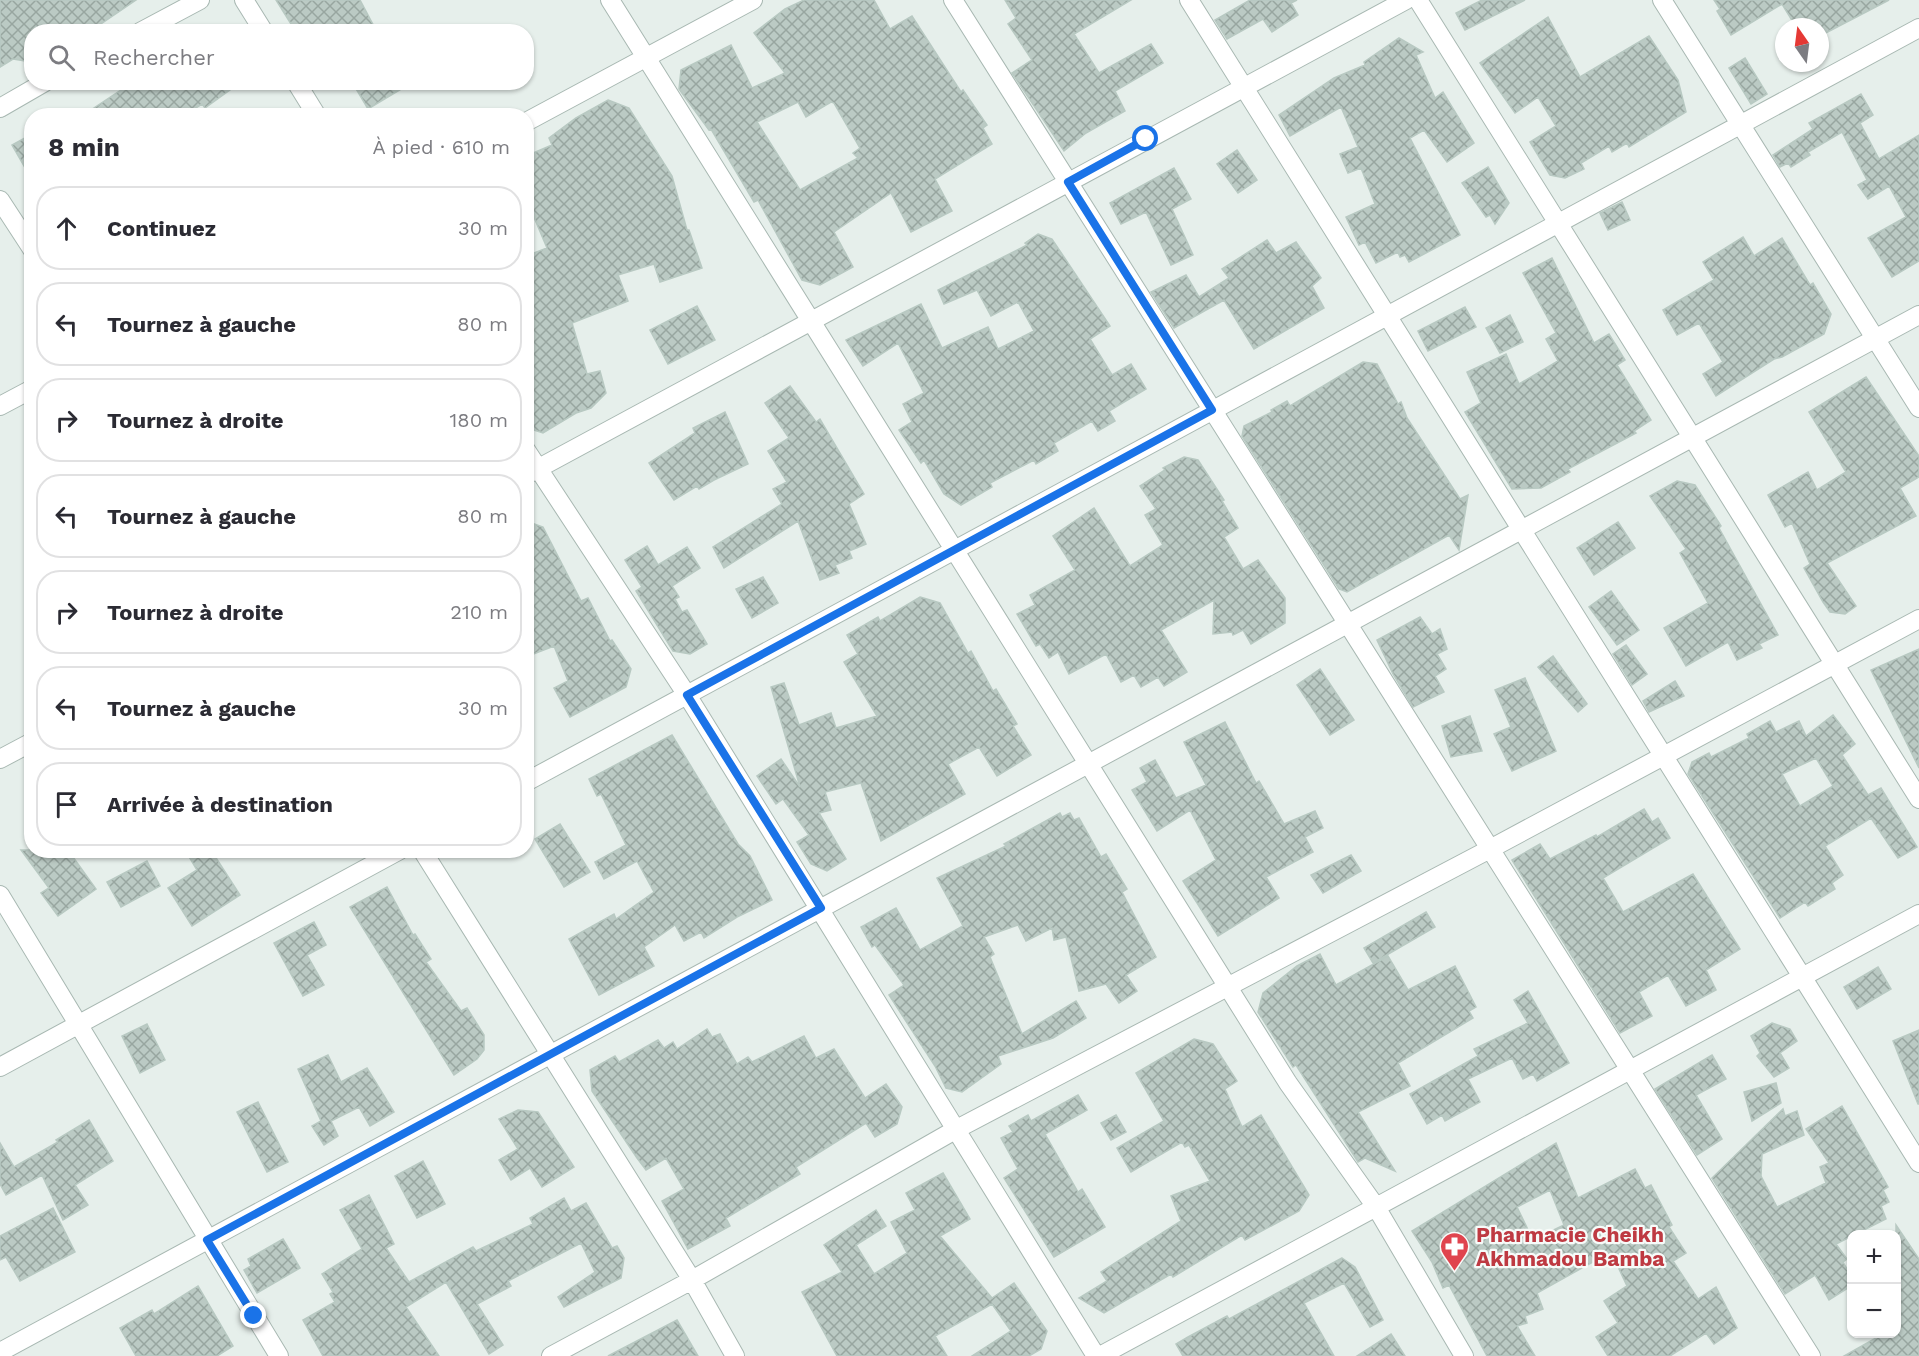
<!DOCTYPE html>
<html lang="fr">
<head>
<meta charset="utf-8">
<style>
  :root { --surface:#fff; --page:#f2f2f3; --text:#2b2b33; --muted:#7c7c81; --line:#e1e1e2 }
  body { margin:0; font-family:"Work Sans",sans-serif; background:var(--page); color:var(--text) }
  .controls { position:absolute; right:18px; bottom:18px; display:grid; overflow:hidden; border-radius:12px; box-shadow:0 2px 4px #0004 }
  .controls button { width:54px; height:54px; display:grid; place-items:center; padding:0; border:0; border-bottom:2px solid var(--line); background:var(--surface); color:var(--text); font:30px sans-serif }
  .compass { position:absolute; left:1775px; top:18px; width:54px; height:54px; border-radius:50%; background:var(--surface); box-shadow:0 2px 4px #0004; rotate:346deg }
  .stop { position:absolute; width:18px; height:18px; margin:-14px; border:4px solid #1a73e8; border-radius:50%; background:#fff }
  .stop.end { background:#1a73e8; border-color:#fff; box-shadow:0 2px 6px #0008 }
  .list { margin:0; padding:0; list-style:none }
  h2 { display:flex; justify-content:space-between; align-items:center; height:78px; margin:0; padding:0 24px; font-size:26px }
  h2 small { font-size:20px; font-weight:400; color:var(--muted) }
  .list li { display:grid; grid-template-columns:39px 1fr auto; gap:18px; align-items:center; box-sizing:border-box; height:84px; margin:0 12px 12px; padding:0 12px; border:2px solid var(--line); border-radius:24px }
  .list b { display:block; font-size:22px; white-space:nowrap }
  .list em { font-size:20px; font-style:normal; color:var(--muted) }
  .icon { flex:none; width:33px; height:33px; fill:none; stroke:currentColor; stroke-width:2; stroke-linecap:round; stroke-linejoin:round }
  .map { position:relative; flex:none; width:1919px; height:1356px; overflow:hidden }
  .search { position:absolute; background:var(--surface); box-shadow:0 2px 4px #0004; left:24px; top:24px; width:510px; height:66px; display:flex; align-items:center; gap:15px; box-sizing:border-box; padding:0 21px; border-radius:24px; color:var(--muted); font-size:22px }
  .panel { position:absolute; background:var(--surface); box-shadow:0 2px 4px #0004; left:24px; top:108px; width:510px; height:750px; border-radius:24px }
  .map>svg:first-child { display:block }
  .building { fill:url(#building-cross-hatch); stroke:#b8c9c2; stroke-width:1.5; fill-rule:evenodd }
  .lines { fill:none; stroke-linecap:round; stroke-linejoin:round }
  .minor-casing { stroke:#a8b8b2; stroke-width:20 }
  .minor { stroke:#fff; stroke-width:18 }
  .route { stroke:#1a73e8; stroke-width:8 }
  .labels { text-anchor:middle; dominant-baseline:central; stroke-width:4.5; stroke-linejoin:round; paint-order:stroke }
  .health-label { font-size:21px; font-weight:bold; fill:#be3a42; stroke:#f7fbf9; text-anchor:start }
</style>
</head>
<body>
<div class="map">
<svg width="1919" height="1356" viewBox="0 0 1919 1356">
  <defs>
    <pattern id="building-cross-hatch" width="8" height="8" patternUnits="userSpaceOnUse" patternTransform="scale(1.5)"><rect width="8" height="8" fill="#bbcac4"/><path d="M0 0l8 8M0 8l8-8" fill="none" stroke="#98a6a0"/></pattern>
  </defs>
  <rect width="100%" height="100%" fill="#e6efeb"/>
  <!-- building -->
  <path class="building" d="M0 0H136L89 32H32V62L13 59 0 67Z
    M276 0H360L377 32H296Z
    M804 0H874L890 29 912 16 961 92 963 90 987 125 983 128 992 144 935 179 952 211 911 232 891 193 834 232 853 267 820 285 802 280 758 200 754 202 711 129 709 130 679 89 681 70 731 45 752 88 785 73 754 33 785 9ZM798 102 806 117 831 102 834 103 860 148 853 153 858 158 800 190 757 122Z
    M1005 0H1131L1074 34 1099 73 1151 44 1163 63 1115 91 1125 111 1086 133 1064 151 1012 73 1032 60 1008 24 1016 18Z
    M1250 0H1297L1291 3 1298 15 1272 32 1263 19 1227 39 1215 20Z
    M1482 0H1525L1465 30 1456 13Z
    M1714 0H1889L1820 36V27H1796L1782 4 1731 35 1717 11 1720 9Z
    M1548 17 1580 77 1649 36 1678 80 1686 112 1629 147 1627 143 1612 152 1609 146 1581 163 1584 169 1565 178 1550 175 1530 142 1556 126 1538 97 1515 113 1480 63Z
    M1399 38 1423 52 1416 55 1435 98 1443 92 1474 143 1447 162 1424 130 1410 138 1460 235 1409 262 1405 255 1400 257 1398 252 1376 263 1365 242 1359 245 1346 217 1375 204 1361 168 1348 173 1340 154 1358 147 1341 107 1290 136 1279 115 1334 78 1365 65 1364 62Z
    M1745 58 1767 94 1751 104 1729 68Z
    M133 82H241L205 108 202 104 183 116H82Z
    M352 82H413L368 109Z
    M1861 94 1873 115 1860 123 1879 159 1919 135V261L1892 277 1868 238 1906 217 1889 186 1868 199 1858 185 1867 180 1842 132 1808 152 1810 155 1791 167 1788 163 1780 167 1773 155 1813 129 1809 123Z
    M608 100 629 108 672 176 687 230H689L702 268 660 282 654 264 618 275 628 301 572 323 587 374 600 371 606 393 591 408 576 413 543 433 531 429 526 422V256L547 248 533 215 526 218V156L552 145 549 138 576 118Z
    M32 134V180L12 145Z
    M1237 150 1257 180 1238 193 1217 164Z
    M1488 167 1509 203 1495 224 1490 215 1486 217 1462 183Z
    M1174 168 1191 199 1172 209 1193 255 1171 265 1146 212 1121 224 1110 203Z
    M1622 202 1630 220 1608 230 1600 213Z
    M1038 234 1052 239 1110 326 1090 339 1112 375 1131 364 1146 389 1109 411 1115 421 1098 431 1092 421 1054 443 1058 451 1036 464 1034 460 990 483 992 487 961 505 944 494 924 460 921 463 899 430 912 422 903 404 924 393 898 343 863 366 846 340 921 304 942 348 988 327 998 349 1034 331 1018 302 991 316 977 290 944 304 938 290 1027 245 1025 243Z
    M1743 237 1754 256 1782 238 1810 285 1813 283 1831 314 1824 334 1782 357 1774 359 1716 396 1703 374 1723 362 1699 323 1677 335 1663 310 1714 280 1703 262Z
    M1267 240 1276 253 1296 242 1321 278 1312 286 1324 308 1254 349 1224 300 1174 328 1151 292 1186 275 1199 297 1229 278 1222 269Z
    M1552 258 1594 343 1609 334 1625 360 1617 365 1651 420 1634 431 1636 433 1568 469 1570 472 1541 488 1512 489 1465 412 1481 403 1467 372 1506 354 1519 384 1558 361 1546 339 1556 333 1523 273Z
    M697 306 715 340 668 364 650 330Z
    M1465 307 1476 327 1428 351 1418 331Z
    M1510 315 1523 342 1500 353 1486 328Z
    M1363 362 1377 364 1398 404 1401 402 1407 418 1460 499 1468 495 1459 550 1449 535 1347 592 1339 589 1242 436 1244 426 1272 412 1271 410 1287 401 1290 406Z
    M1866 377 1919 456V477L1900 488 1916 516 1827 563 1856 606 1845 614 1830 612 1823 602 1804 568 1810 564 1792 523 1785 527 1768 495 1808 472 1817 490 1846 472 1809 412Z
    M790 386 816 422 820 419 864 494 849 504 866 544 849 551 852 558 835 565 839 573 820 580 798 521 724 568 713 547 782 504 773 489 787 482 768 451 789 438 765 403Z
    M725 412 748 464 714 480 699 489 697 486 674 500 649 463 695 433 693 428Z
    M1184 457 1198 460 1224 500 1222 501 1238 528 1224 537 1243 569 1258 560 1285 598V623L1251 644 1243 630 1233 635 1232 632 1213 634 1214 600 1161 630 1187 672 1164 686 1158 677 1141 687 1134 675 1121 682 1106 654 1069 674 1058 652 1049 658 1040 644 1036 646 1017 614 1035 605 1030 595 1075 570 1053 536 1094 508 1130 566 1163 545 1145 515 1156 509 1140 486 1165 470 1163 468Z
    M1677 481 1695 485 1721 526 1719 528 1778 635 1759 644 1762 648 1737 660 1728 642 1686 666 1664 628 1708 603 1680 553 1686 549 1650 496Z
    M526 521 543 527 581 601 588 598 610 641 612 640 631 669 626 687 570 717 554 688 568 681 554 646 526 657Z
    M1618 522 1635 548 1594 575 1577 548Z
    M647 546 658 565 687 547 700 568 672 586 679 597 675 599 682 612 687 610 707 644 690 654 673 651 636 591 642 587 625 560Z
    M763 577 778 603 752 618 736 589Z
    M1611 591 1639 630 1617 645 1589 607Z
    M920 597 940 603 968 653 971 651 993 691 996 689 1017 724 1013 726 1031 755 997 776 979 747 948 764 965 794 881 841 861 783 825 792 831 810 819 813 846 859 827 871 811 864 797 842 809 835 783 799 776 804 757 776 781 759 800 787 771 687 784 683 799 725 831 713 836 728 877 716 844 662 858 654 847 635 878 617 880 621Z
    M1420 617 1432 634 1440 629 1447 649 1437 654 1446 669 1435 676 1444 692 1413 707 1393 674 1377 640Z
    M1626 645 1647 674 1632 685 1613 654Z
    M1919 649V768L1871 670Z
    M1553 656 1587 704 1578 712 1538 667Z
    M1320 669 1354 720 1330 735 1297 685Z
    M1525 678 1556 751 1512 771 1494 734 1511 727 1495 690Z
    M1675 681 1684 696 1649 712 1643 701Z
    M1833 715 1855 744 1842 755 1868 795 1881 788 1917 847 1898 858 1871 818 1825 846 1843 875 1832 883 1835 889 1808 906 1805 902 1780 918 1688 774 1692 762 1709 753 1711 757 1749 738 1747 734 1770 721 1776 732 1799 721 1806 736ZM1816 758 1833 786 1800 806 1782 774Z
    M1470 716 1482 751 1451 757 1442 726Z
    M1225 722 1256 783 1259 781 1284 824 1315 811 1323 828 1305 837 1313 852 1266 877 1279 898 1218 936 1183 881 1216 860 1190 810 1157 831 1132 790 1147 782 1140 768 1155 760 1176 798 1206 785 1184 742Z
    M672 735 738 844 750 856 772 900 737 917 704 938 701 932 684 941 675 925 644 947 654 966 599 995 569 939 614 914 616 919 654 892 637 861 604 879 595 862 626 845 601 794 597 796 589 779Z
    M1644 809 1652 822 1658 818 1670 838 1603 878 1623 912 1693 874 1740 949 1706 970 1716 990 1686 1006 1668 975 1639 992 1652 1016 1620 1033 1512 860 1540 844 1550 859 1596 835 1597 837Z
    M1060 813 1062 817 1070 813 1074 820 1079 818 1101 857 1106 854 1127 889 1122 892 1156 957 1126 975 1137 991 1119 1003 1106 984 1079 991 1066 937 1054 940 1052 928 1026 941 1018 925 984 937 994 954 990 957 1022 1034 1076 1001 1086 1018 1053 1038 998 1056 1001 1064 962 1092 946 1088 935 1066 889 995 904 985 875 945 872 947 861 927 896 908 920 950 963 926 937 878 1006 846 1004 844Z
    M560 824 590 872 564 887 535 839Z
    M21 850H68L96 889 58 916 41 893 49 888Z
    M185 850H211L240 895 192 926 168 888 197 870Z
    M1351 855 1361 871 1323 893 1311 875Z
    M147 861 160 886 121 907 107 882Z
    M387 887 413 935 415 934 431 959 426 962 461 1011 467 1008 484 1035V1050L477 1059 454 1075 350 907Z
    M1426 912 1435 927 1373 963 1364 948Z
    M314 922 326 945 307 955 324 985 303 996 274 943Z
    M1320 954 1336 985 1388 956 1408 990 1455 966 1476 1007 1469 1011 1473 1018 1398 1063 1410 1086 1358 1112 1395 1171 1365 1158 1358 1162 1296 1065 1293 1067 1258 1012 1263 993 1297 966Z
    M1878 967 1891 989 1857 1009 1844 987Z
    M1528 991 1569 1063 1537 1081 1533 1074 1523 1079 1512 1058 1468 1079 1480 1102 1445 1121 1442 1115 1427 1124 1410 1094 1478 1056 1474 1049 1528 1023 1514 1000Z
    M1772 1023 1790 1029 1797 1041 1780 1053 1789 1068 1774 1077 1757 1056 1760 1053 1751 1036Z
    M147 1024 165 1060 140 1073 122 1036Z
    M707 1029 712 1037 720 1034 737 1064 748 1057 752 1062 804 1036 816 1058 834 1049 865 1098 886 1084 902 1107 897 1124 875 1137 866 1123 796 1167 800 1174 726 1218 730 1226 688 1249 662 1201 684 1189 666 1158 646 1170 637 1158 592 1091 590 1070 615 1056 619 1062 658 1040 664 1048 673 1042 677 1049Z
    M1919 1030V1104H1918L1893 1041Z
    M1194 1039 1213 1044 1237 1081 1225 1089 1242 1127 1261 1115 1309 1195 1299 1211 1245 1240 1242 1235 1173 1277 1171 1274 1104 1313 1079 1298 1107 1281 1101 1272 1181 1221 1171 1196 1210 1181 1189 1145 1185 1147 1182 1142 1131 1172 1117 1148 1164 1121 1136 1073Z
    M328 1055 341 1082 367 1068 394 1112 370 1126 359 1107 331 1121 338 1136 324 1145 312 1126 321 1121 298 1069Z
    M1712 1055 1726 1079 1696 1095 1722 1139 1697 1155 1655 1089Z
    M1776 1083 1781 1103 1752 1121 1744 1092Z
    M1078 1095 1087 1110 1045 1134 1078 1192 1082 1189 1105 1227 1054 1257 1004 1178 1018 1169 1001 1138 1013 1132 1009 1126 1028 1115 1031 1121Z
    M258 1102 288 1162 267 1172 237 1112Z
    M1842 1106 1888 1187 1883 1190 1889 1202 1881 1206 1886 1219 1836 1244 1847 1259 1843 1262 1851 1276V1286L1829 1300 1815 1275 1785 1294 1712 1178 1783 1109 1785 1116 1797 1111 1804 1135 1762 1154 1761 1176 1777 1207 1826 1183 1820 1167 1829 1163 1806 1129Z
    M518 1110 538 1112 574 1167 542 1187 530 1168 511 1180 499 1160 518 1149 499 1119Z
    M1116 1115 1126 1132 1111 1140 1101 1123Z
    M89 1120 113 1161 75 1185 88 1205 63 1220 42 1175 6 1195 0 1184V1143L14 1167 58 1142 56 1140Z
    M1556 1143 1578 1198 1635 1169 1645 1188 1651 1185 1672 1225 1669 1227 1686 1253 1673 1261 1698 1299 1716 1287 1737 1328 1714 1344 1706 1333 1670 1356H1608L1596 1337 1618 1323 1604 1301 1627 1286 1612 1254 1609 1253 1537 1293 1543 1309 1525 1316 1527 1323 1517 1326 1535 1356H1487L1449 1285 1443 1288 1432 1262 1412 1231ZM1550 1190 1564 1225 1533 1240 1517 1207Z
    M423 1161 445 1204 417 1218 395 1176Z
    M943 1173 970 1219 940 1236 992 1298 1014 1283 1047 1331 1041 1349 1029 1356H972L1011 1331 992 1304 935 1336 947 1356H837L802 1292 842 1272 824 1245 876 1210 886 1226 856 1245 874 1274 907 1253 891 1222 915 1210 906 1193Z
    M369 1195 394 1244 386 1248 409 1282 473 1247 476 1251 533 1224 530 1218 564 1198 571 1211 586 1203 612 1248 617 1246 624 1258 621 1278 564 1307 558 1297 595 1272 581 1243 508 1281 511 1286 477 1304 503 1345 489 1354 446 1282 406 1307 439 1356H323L303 1320 335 1302 330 1294 333 1292 322 1274 362 1249 340 1210Z
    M53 1208 75 1252 20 1281 6 1257 0 1260V1236Z
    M1896 1225 1919 1259V1356H1844L1883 1334H1896Z
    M283 1239 300 1268 257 1293 244 1270 251 1266 248 1259Z
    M1342 1258 1355 1267 1383 1320 1370 1327 1344 1283 1304 1303 1334 1356H1183L1176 1344 1188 1337 1227 1316 1229 1319Z
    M198 1286 233 1346 217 1356H136L120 1328 152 1310 154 1314Z
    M677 1320 698 1356H608Z
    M1391 1334 1405 1356H1357Z"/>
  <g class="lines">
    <defs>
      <path id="minor" d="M244 0 264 32
        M610 0 1288 1083 1376 1207 1464 1356
        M953 0 1811 1356
        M1189 0 1919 1163
        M1418 0 1919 799
        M1662 0 1919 408
        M140 32 200 0
        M296 82 317 116
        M0 108 45 82
        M526 122 753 0
        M0 200 32 249
        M0 406 32 389
        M526 450 687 695 1096 1356
        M526 475 1406 0
        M0 759 32 742
        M526 782 1919 28
        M422 850 692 1280 735 1356
        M0 895 279 1356
        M0 1067 400 850
        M0 1352 1919 315
        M551 1356 692 1280 955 1130 1490 849 1919 619
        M1100 1356 1919 914"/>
    </defs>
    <!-- minor casing -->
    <use href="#minor" class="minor-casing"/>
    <!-- minor -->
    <use href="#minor" class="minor"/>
  </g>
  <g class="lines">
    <!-- route -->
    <path class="route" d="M254 1316 207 1240 821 908 687 695 1212 410 1068 182 1146 139"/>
  </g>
  <!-- icons -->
  <defs>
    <symbol id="pharmacy-pin" viewBox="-11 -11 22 30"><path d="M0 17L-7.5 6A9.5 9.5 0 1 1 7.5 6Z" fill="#e0444e" stroke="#f7fbf9"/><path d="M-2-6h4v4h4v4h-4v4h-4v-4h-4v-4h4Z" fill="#fff"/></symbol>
  </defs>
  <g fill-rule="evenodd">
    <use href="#pharmacy-pin" x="1438" y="1230" width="33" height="45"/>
  </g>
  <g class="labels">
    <!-- health labels -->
    <g class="health-label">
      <text x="1476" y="1234">Pharmacie Cheikh<tspan x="1476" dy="24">Akhmadou Bamba</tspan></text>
    </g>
  </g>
</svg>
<div class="controls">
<button>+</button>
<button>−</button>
</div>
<svg class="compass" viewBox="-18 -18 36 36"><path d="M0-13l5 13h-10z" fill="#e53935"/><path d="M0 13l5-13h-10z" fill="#7c7c81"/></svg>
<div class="stop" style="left:1146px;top:139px"></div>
<div class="stop end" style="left:254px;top:1316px"></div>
<div class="search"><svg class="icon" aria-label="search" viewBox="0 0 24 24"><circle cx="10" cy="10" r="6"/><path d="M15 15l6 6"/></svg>Rechercher</div>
<section class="panel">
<h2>8 min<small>À pied · 610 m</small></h2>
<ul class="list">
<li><svg class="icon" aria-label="ahead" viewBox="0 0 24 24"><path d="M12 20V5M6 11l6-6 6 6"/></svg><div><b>Continuez</b></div><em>30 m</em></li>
<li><svg class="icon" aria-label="left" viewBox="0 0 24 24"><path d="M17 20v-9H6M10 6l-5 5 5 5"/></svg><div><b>Tournez à gauche</b></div><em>80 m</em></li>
<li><svg class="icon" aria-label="right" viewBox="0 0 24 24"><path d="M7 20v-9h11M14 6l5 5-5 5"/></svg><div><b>Tournez à droite</b></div><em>180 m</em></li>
<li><svg class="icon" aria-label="left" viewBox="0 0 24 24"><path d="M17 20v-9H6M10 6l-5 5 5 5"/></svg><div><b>Tournez à gauche</b></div><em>80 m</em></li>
<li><svg class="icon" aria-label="right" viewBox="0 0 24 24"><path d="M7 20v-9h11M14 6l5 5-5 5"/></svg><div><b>Tournez à droite</b></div><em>210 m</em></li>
<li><svg class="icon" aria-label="left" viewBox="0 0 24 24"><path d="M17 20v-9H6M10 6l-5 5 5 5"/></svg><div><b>Tournez à gauche</b></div><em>30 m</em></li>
<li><svg class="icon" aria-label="arrive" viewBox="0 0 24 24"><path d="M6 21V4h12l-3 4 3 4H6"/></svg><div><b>Arrivée à destination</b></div></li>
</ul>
</section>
</div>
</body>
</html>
